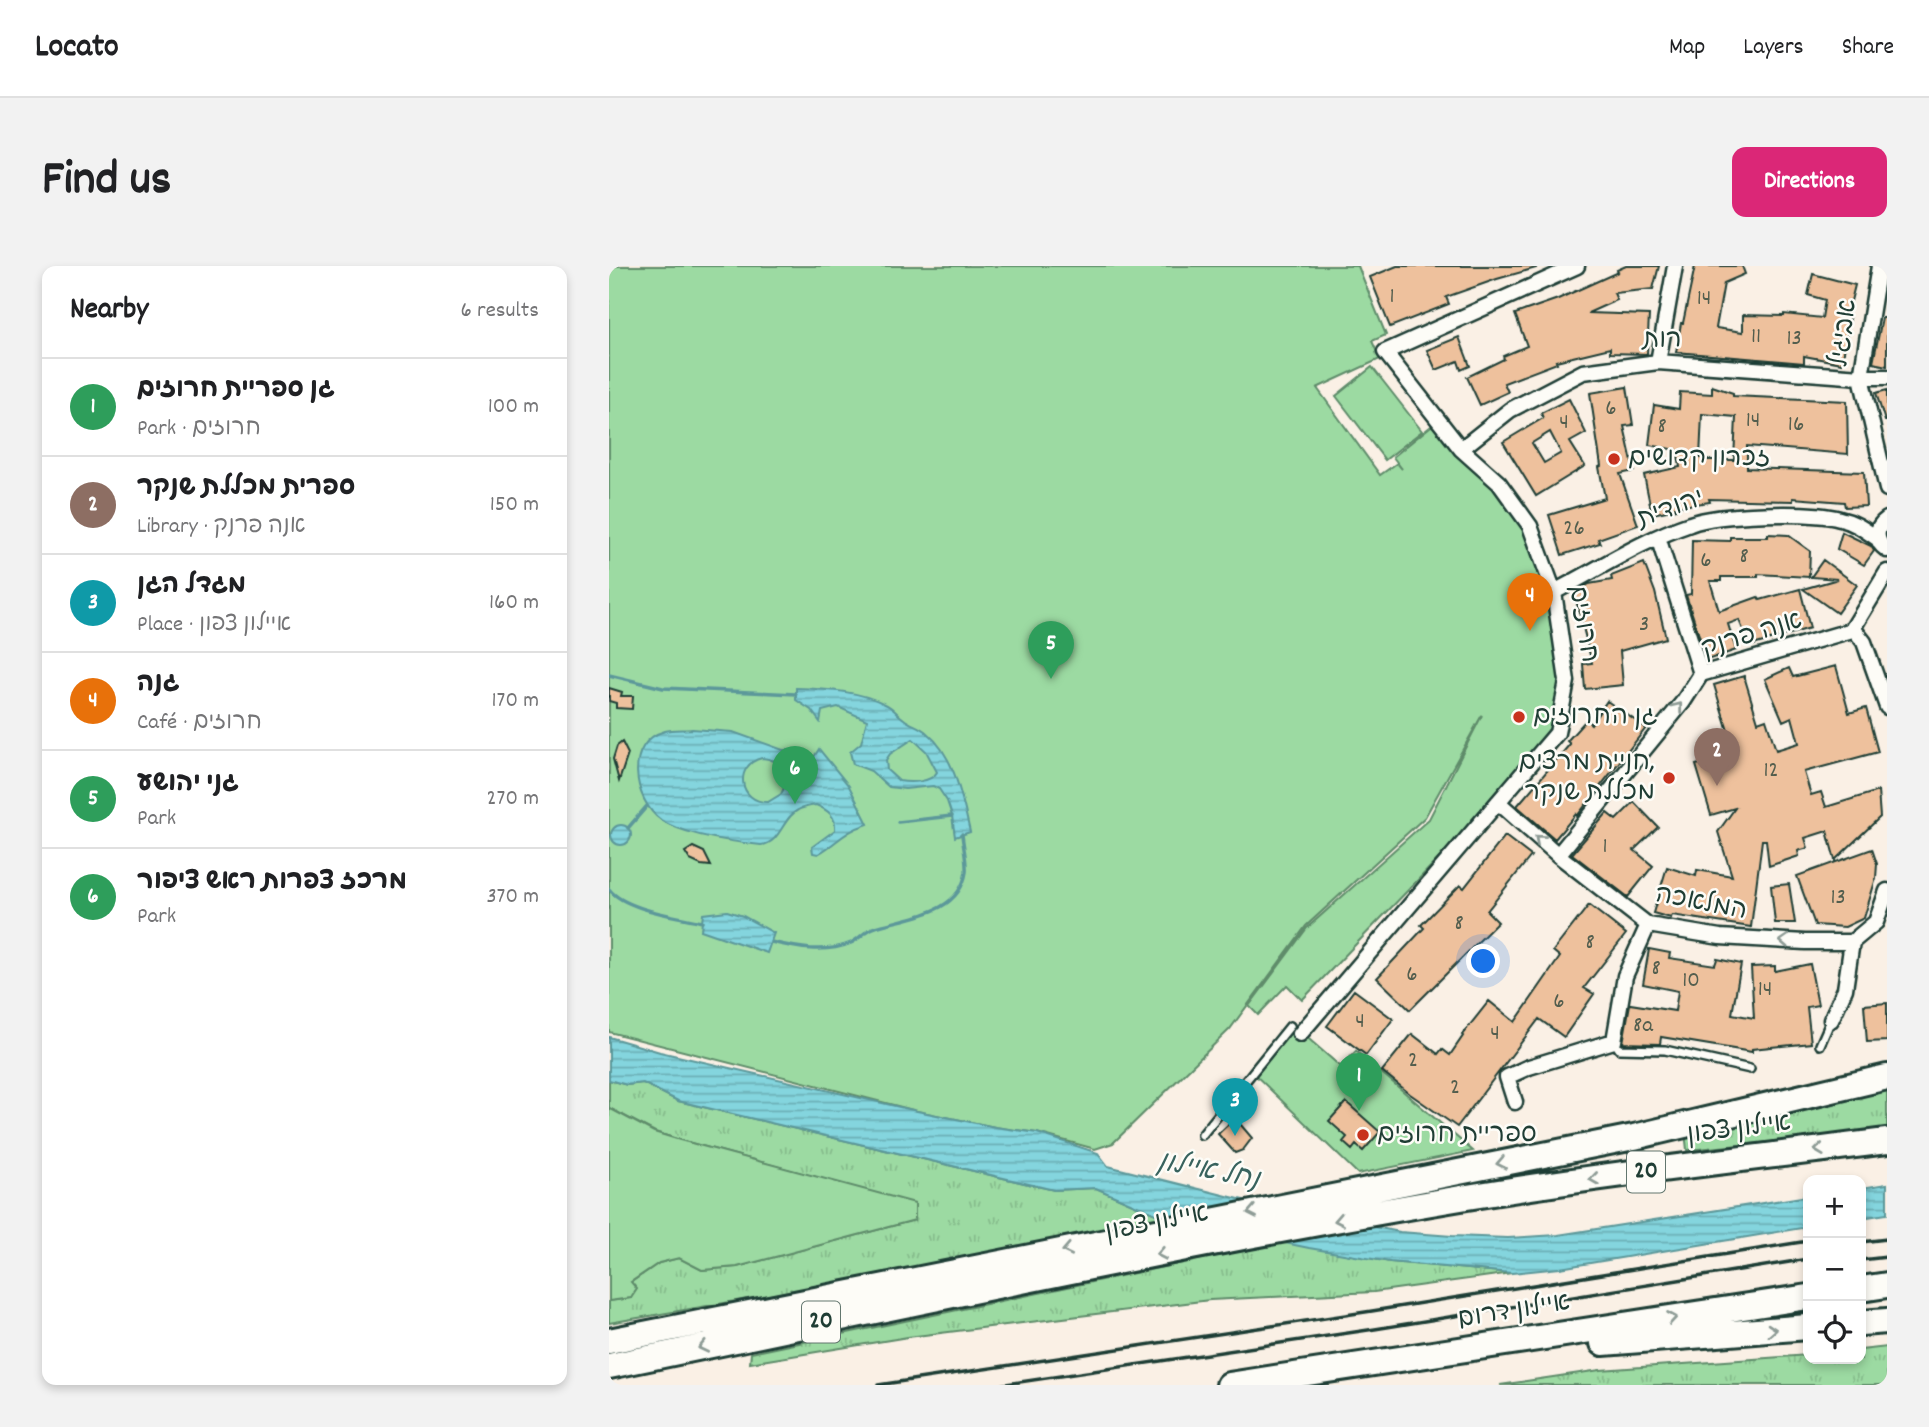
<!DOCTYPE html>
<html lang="en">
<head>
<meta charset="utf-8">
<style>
  :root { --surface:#fff; --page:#f2f2f2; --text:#202124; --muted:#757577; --line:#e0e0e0; --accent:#db2777 }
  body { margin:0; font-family:Dekko,"Playpen Sans Hebrew",sans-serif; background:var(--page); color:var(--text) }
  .controls { position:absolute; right:21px; bottom:21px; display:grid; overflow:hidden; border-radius:14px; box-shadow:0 4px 10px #0003 }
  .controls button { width:63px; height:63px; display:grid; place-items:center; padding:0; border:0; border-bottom:2px solid var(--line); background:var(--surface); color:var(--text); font:35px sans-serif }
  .you { position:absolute; left:875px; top:696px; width:24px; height:24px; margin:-18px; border:5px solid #fff; border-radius:50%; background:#1a73e8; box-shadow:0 0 0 10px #1a73e833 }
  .badge { display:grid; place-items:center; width:46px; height:46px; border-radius:50%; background:var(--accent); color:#fff; font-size:23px; font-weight:700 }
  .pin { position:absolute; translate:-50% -58px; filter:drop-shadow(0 2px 4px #0008) }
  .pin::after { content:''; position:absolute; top:37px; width:24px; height:21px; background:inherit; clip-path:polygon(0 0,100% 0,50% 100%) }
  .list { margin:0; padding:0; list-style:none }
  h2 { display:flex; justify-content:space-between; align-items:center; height:91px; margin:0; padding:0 28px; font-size:30px }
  h2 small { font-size:23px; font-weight:400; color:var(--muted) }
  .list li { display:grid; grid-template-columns:46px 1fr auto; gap:21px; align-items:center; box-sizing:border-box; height:98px; padding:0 28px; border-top:2px solid var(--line) }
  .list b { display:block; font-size:26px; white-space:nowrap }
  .list p { margin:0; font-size:23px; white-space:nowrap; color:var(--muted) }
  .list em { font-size:23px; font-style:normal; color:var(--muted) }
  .icon { flex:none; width:38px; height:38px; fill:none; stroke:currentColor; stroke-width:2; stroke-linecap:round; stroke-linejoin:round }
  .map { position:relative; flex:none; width:1278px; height:1119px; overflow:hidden; border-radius:14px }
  header { display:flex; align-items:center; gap:42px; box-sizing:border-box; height:98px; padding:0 35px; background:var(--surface); border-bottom:2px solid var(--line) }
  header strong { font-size:33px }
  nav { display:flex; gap:38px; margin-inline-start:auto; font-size:24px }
  .intro { display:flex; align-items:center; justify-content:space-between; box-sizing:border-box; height:168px; padding:0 42px }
  h1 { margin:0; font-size:49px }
  .button { padding:18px 32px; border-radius:14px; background:var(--accent); color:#fff; font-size:24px; font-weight:700 }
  main { display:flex; gap:42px; padding:0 42px }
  aside { flex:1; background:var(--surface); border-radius:14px; box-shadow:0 4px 10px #0003 }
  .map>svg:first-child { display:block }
  .grass { fill:url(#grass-tufts); stroke:#5e8c6b; stroke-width:2 }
  .park { fill:#9cdaa2; stroke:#5e8c6b; stroke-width:2 }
  .water { fill:url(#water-rules); stroke:#5c989a; stroke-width:2; fill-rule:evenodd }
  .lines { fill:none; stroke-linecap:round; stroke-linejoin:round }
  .stream { stroke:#5c989a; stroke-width:3.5 }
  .building { fill:#eec19d; stroke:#1f3d34; stroke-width:2; fill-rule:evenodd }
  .lane-casing { stroke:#1f3d34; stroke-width:12 }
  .street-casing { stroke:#1f3d34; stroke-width:19 }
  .highway-casing { stroke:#1f3d34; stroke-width:30 }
  .lane { stroke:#fdfcf7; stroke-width:7 }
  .street { stroke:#fdfcf7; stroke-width:14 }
  .highway { stroke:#fdfcf7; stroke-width:24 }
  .rail { stroke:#1f3d34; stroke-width:3.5 }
  .oneway { stroke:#8e9c96 }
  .poi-dot { fill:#c8321e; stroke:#fdfcf7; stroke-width:2.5 }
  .labels { text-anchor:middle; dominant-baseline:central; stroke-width:5; stroke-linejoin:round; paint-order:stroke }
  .number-label { font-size:23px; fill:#535e4e }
  .shield { fill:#fdfcf7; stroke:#62766e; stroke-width:2 }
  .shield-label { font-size:24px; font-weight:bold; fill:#1f3d34 }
  .street-label { font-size:26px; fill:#1f3d34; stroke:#fdfcf7 }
  .poi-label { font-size:26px; fill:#1f3d34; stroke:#fdfcf7; text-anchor:start }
  .water-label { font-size:28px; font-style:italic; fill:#38635e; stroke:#fdfcf7 }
</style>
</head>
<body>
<header>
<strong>Locato</strong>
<nav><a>Map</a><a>Layers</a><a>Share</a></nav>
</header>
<div class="intro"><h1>Find us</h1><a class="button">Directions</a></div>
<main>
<aside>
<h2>Nearby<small>6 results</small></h2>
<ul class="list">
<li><span class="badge" style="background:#2e9e5b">1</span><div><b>גן ספריית חרוזים</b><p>Park · חרוזים</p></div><em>100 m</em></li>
<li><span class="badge" style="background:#8d6e63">2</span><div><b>ספרית מכללת שנקר</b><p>Library · אנה פרנק</p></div><em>150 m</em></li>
<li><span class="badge" style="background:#0f9aa8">3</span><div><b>מגדל הגן</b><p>Place · איילון צפון</p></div><em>160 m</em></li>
<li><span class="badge" style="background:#e8710a">4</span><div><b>גנה</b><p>Café · חרוזים</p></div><em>170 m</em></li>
<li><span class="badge" style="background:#2e9e5b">5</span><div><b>גני יהושע</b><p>Park</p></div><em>270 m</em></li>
<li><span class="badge" style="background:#2e9e5b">6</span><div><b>מרכז צפרות ראש ציפור</b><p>Park</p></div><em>370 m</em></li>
</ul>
</aside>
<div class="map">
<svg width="1278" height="1119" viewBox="0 0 1278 1119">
  <defs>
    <pattern id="grass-tufts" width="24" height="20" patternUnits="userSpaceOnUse" patternTransform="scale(1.75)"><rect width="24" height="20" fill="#9cdaa2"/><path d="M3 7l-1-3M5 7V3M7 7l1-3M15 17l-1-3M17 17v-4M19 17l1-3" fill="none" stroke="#86bc8c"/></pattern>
    <pattern id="water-rules" width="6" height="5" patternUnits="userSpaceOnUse" patternTransform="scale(1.75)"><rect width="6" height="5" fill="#84d5de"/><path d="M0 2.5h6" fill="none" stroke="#6baeb5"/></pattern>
  </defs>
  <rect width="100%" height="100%" fill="#faf0e5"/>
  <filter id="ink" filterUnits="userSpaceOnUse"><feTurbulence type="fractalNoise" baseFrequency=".0143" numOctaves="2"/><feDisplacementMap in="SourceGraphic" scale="14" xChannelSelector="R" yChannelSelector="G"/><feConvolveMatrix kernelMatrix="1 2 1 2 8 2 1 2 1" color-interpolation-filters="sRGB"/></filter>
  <g filter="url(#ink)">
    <!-- grass -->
    <path class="grass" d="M0 814 18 819 34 817 69 835 445 924 487 922 556 952 236 1016 0 1057V1035L22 1032 21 1017 50 997 70 992 93 1004 128 1001 306 954V938L71 874 46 866 0 842Z
      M1278 819V865L1078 884 1076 866Z
      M674 976 781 996 903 1007 765 1026 601 1034 299 1071 141 1097 142 1087Z
      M1278 1081V1119H891L991 1104 1199 1089V1093H1252V1084Z"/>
    <!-- park -->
    <path class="park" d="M0 0H749L777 69 763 75 771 93 708 122 771 209 788 197 793 203 784 191 827 156 888 221 916 262 937 328 951 414 945 454 934 474 886 534 693 734 678 719 649 749 640 740 698 662 820 553 873 449 816 551 697 660 621 763 504 877 486 883 428 867 386 861 308 845 0 766Z
      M763 101 813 165 776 194 727 130Z
      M685 760 732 801 747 785 864 885 749 908 642 805Z
      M0 842 45 866 71 874 306 937V954L128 1001 93 1004 70 992 50 997 22 1016 28 1023 22 1032 0 1035Z"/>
    <!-- water -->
    <path class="water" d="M187 422C217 423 252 425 278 439 284 442 289 449 295 453 302 459 311 460 318 467 346 490 353 532 361 566L346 571 343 550 338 535 330 523 324 520 296 523 280 521 262 505 244 498 241 486 252 477 258 454 229 441 213 445 211 456 202 444 187 434ZM304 473 317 485 328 506C322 517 301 517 290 515L278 504 277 494 281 488Z
      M83 463 124 466 174 484H179L183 490 192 496 205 491 210 483 240 520 259 558C233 566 230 576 209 588L204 587 203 581 226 564C227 550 219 544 207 539 201 540 194 541 189 544 173 552 172 577 152 579 124 576 76 570 52 554 24 534 15 476 56 465 63 463 75 464 83 463ZM153 492C173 493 182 511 172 528L159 536C130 537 124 499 153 492Z
      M2 569a10 10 0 1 1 20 0a10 10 0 1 1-20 0Z
      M118 645 134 650 165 667 158 687 92 664 94 648Z
      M0 771 51 786 308 845 386 861 428 867 489 887 499 900 658 940 791 966 843 970 899 972 949 969 1199 930V961L951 1002 903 1007 781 996 700 982 556 952 487 922 445 924 69 835 34 817 18 819 0 814Z
      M1278 918V948L1252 952V922Z"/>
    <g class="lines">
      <!-- stream -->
      <path class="stream" d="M0 409 54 422 187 428
        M289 556 343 550
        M19 562 38 540
        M0 623C16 644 68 650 93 656
        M162 676C188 682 216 688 242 677 250 673 256 665 264 662 296 651 350 650 357 606 358 595 354 580 353 568"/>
    </g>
    <!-- building -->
    <path class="building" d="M788 0H927V2L888 13 837 31 840 38 781 61 761 11Z
      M1017 0H1050L1044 23 1005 27 1008 34 979 47 1040 49 1038 88 1001 87V82L947 95 948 97 895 117 899 126 871 139 858 111 895 93 894 90 918 80 906 48 949 33 1009 6 1008 4Z
      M1086 0H1133L1136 8 1115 17 1107 62 1134 66V49L1175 50V48L1213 52 1216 34 1199 29 1204 8 1246 19 1238 51 1241 52 1233 97 1195 90V97L1067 86 1072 57H1074Z
      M1273 52H1278V100L1264 97Z
      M850 71 861 100 852 104 849 95 827 104 818 84Z
      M1103 120 1124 127V130L1238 135 1239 188 1138 180V202L1255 206 1257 240 1236 241 1235 236 1184 232V235L1100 233 1101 236 1066 241 1067 243 1043 248 1035 209 1071 201 1068 184 1040 179 1045 139 1070 143 1071 126 1103 128ZM1093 148 1127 151 1125 194H1095L1094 191 1091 192Z
      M1018 121 1024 159 1015 160 1025 205 1011 208 1029 259 989 273 991 277 953 289 940 249 996 232 990 201 992 200 981 127Z
      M1278 124V155H1276L1267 127Z
      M960 133 977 167 961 176 976 200 927 230 894 176 934 152 932 147ZM941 166 952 187 935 197 923 177Z
      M1233 266 1262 280 1265 285 1255 299 1228 283Z
      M1159 268 1179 269 1201 285 1200 311 1149 308V311H1112V315H1101L1110 345 1149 331 1151 334 1191 323 1201 362 1141 380 1130 354 1119 358 1127 384 1098 394 1077 329 1082 328 1083 274 1121 275V271H1159Z
      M1214 294 1248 319 1228 347 1194 323 1229 313 1202 311Z
      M1035 297 1046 326 1057 372 1011 385 1014 419 976 423 974 398 983 397 965 326 980 318 1003 314 1002 310Z
      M1227 400 1240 447 1257 442 1269 486 1195 506 1202 529 1212 526 1217 541 1269 525 1271 551 1226 594 1218 565 1196 572 1199 582 1189 585 1190 590 1160 600 1157 574H1153L1142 661 1063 649 1062 652 1044 647 1058 601 1087 610 1088 604 1123 610 1109 566 1126 542 1102 549 1087 499 1126 488 1105 419 1135 410 1149 456 1157 453 1167 484 1190 477 1183 451 1174 455 1156 413 1180 402 1184 411Z
      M0 422 13 426 12 430H24L23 443 7 442V437L0 435Z
      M998 435 1037 462 968 550 967 548 946 573 908 540 961 478 958 475 977 454 982 458Z
      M13 476 19 488 10 515 4 493 8 480Z
      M1025 536 1049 561 1025 584 1044 600 1019 631 963 588 998 547 1007 554Z
      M896 570 922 590 878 645 889 656 801 744 768 712 815 662 812 659 851 619 855 622Z
      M84 581 95 586 102 600 92 599 81 594 76 586Z
      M1263 583 1268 598 1267 612 1255 652 1236 661 1206 659 1188 610Z
      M1180 618 1186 657H1166L1162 620Z
      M980 639 1017 668 975 722 985 728 955 771 930 753 848 861 801 828 773 805 803 768 829 788 833 783 841 789 854 770 853 769 880 735 906 756 951 691 944 685Z
      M1040 683 1061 687 1060 692 1106 699 1108 693 1132 698 1123 748 1145 752 1142 701 1166 700V705L1201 698 1209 739 1198 741 1202 777 1143 783V786L1052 771 1051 778 1014 777 1021 738 1066 745 1069 725 1034 718Z
      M745 724 784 753 757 789 718 760Z
      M1278 737V775L1258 776 1255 739Z
      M737 836 771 866 754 885 747 879 743 884 734 876 738 871 720 855Z
      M626 852 643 872 634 884 626 887 609 868Z"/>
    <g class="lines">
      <defs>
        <path id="lane" d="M1005 775 1010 783 1056 784 1141 803
          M1211 779 1222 754
          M593 869 681 760"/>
        <path id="street" d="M1270 0 1252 111 1278 223
          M1049 96 1066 0
          M852 183 901 144 974 106 1049 96 1252 111H1278
          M1278 253C1265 262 1266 276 1278 284
          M1049 271 1092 408
          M945 326C989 303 1034 274 1081 258 1110 247 1201 245 1231 253 1246 256 1257 265 1269 273
          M1244 362 1255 376 1278 441
          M889 536 949 589 1039 659 1111 671 1196 676H1243
          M949 589 1074 436 1092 408 1240 365 1244 362 1278 306
          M1222 754 1236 723 1243 676 1267 656 1278 625
          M691 768 948 467 958 415 945 326 921 260 890 217 852 183 776 86 968 0
          M906 836 898 811 920 801 1005 775 1016 710 1039 659"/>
        <path id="highway" d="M1252 1023 1278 1019
          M1252 1057 1278 1055
          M0 1075 1025 871 1278 811
          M994 1077 1199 1061
          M0 1100C285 1042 570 979 858 931 997 908 1138 893 1278 875
          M620 1119 1199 1031"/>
      </defs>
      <!-- lane casing -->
      <use href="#lane" class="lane-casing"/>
      <!-- street casing -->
      <use href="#street" class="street-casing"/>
      <!-- highway casing -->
      <use href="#highway" class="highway-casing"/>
      <!-- lane -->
      <use href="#lane" class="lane"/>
      <!-- street -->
      <use href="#street" class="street"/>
      <!-- highway -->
      <use href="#highway" class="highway"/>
      <!-- rail -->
      <path class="rail" d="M1252 976 1278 973
        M1252 994 1278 991
        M269 1119 763 1045 1199 975
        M390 1119 766 1063 1199 993"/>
    </g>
    <!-- one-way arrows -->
    <defs><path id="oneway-chevron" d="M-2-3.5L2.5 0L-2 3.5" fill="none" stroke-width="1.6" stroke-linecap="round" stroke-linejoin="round" transform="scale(1.75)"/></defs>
    <g class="oneway">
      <use href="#oneway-chevron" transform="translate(1069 441) rotate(-52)"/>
      <use href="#oneway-chevron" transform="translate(930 573) rotate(-139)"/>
      <use href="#oneway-chevron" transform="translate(1175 675) rotate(-177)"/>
      <use href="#oneway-chevron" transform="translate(1210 884) rotate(173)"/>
      <use href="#oneway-chevron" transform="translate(892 897) rotate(169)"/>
      <use href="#oneway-chevron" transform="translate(985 913) rotate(172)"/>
      <use href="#oneway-chevron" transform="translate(643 946) rotate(169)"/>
      <use href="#oneway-chevron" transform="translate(730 954) rotate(169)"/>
      <use href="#oneway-chevron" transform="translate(458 984) rotate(168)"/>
      <use href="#oneway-chevron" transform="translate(552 988) rotate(169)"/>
      <use href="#oneway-chevron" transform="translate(1063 1052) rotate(-9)"/>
      <use href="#oneway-chevron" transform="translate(1163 1064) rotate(-4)"/>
      <use href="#oneway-chevron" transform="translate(94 1081) rotate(168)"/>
    </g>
  </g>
  <!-- markers -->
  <g class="poi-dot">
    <circle cx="1005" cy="193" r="7"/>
    <circle cx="910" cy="451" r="7"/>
    <circle cx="1060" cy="512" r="7"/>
    <circle cx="754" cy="869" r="7"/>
  </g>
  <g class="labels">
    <!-- number labels -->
    <g class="number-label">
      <text x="783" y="31">1</text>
      <text x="1095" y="33">14</text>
      <text x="1147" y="71">11</text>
      <text x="1185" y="73">13</text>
      <text x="1002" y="143">6</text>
      <text x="1144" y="155">14</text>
      <text x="955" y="157">4</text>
      <text x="1187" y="159">16</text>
      <text x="1053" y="161">8</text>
      <text x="965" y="263">26</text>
      <text x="1135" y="291">8</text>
      <text x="1097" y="295">6</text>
      <text x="1035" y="359">3</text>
      <text x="1162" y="505">12</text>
      <text x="996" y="581">1</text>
      <text x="1229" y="632">13</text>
      <text x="850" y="658">8</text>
      <text x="981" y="677">8</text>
      <text x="1047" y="703">8</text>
      <text x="803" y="709">6</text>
      <text x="1082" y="715">10</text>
      <text x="1156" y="724">14</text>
      <text x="950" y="736">6</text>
      <text x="751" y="756">4</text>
      <text x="1034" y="760">8a</text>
      <text x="886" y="768">4</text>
      <text x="804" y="795">2</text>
      <text x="846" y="822">2</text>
    </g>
    <!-- shield labels -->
    <g class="shield">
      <rect x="1018" y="885.5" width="38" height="41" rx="5"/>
      <rect x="193" y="1035.5" width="38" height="41" rx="5"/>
    </g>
    <g class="shield-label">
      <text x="1037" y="906">20</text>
      <text x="212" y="1056">20</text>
    </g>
    <!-- street labels -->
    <g class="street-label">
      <text transform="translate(1236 67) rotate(-82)">אביגיל</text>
      <text transform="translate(1053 75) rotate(-1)">רות</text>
      <text transform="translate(1062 244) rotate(-20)">יהודית</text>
      <text transform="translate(973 358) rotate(80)">חרוזים</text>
      <text transform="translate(1143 370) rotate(-17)">אנה פרנק</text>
      <text transform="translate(1092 638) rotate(11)">המלאכה</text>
      <text transform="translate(1130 864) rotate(-7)">איילון צפון</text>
      <text transform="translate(548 958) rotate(-11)">איילון צפון</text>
      <text transform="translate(905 1046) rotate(-9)">איילון דרום</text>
    </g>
    <!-- poi labels -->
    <g class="poi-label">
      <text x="1019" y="193">זכרון קדושים</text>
      <text x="924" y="451">גן החרוזים</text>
      <text x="1046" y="497" text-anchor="end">חניית מרצים,<tspan x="1046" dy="30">מכללת שנקר</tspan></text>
      <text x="768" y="869">ספריית חרוזים</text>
    </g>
    <!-- water labels -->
    <g class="water-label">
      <text transform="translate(599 907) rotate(11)">נחל איילון</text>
    </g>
  </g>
</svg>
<div class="controls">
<button>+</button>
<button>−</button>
<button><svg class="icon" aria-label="locate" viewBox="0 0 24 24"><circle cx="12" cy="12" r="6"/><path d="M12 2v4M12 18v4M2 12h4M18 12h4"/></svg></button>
</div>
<div class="you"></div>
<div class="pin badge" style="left:750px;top:845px;background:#2e9e5b">1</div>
<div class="pin badge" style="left:1108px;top:520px;background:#8d6e63">2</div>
<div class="pin badge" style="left:626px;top:870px;background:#0f9aa8">3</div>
<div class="pin badge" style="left:921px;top:365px;background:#e8710a">4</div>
<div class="pin badge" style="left:442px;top:413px;background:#2e9e5b">5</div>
<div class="pin badge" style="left:186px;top:538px;background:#2e9e5b">6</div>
</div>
</main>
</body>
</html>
